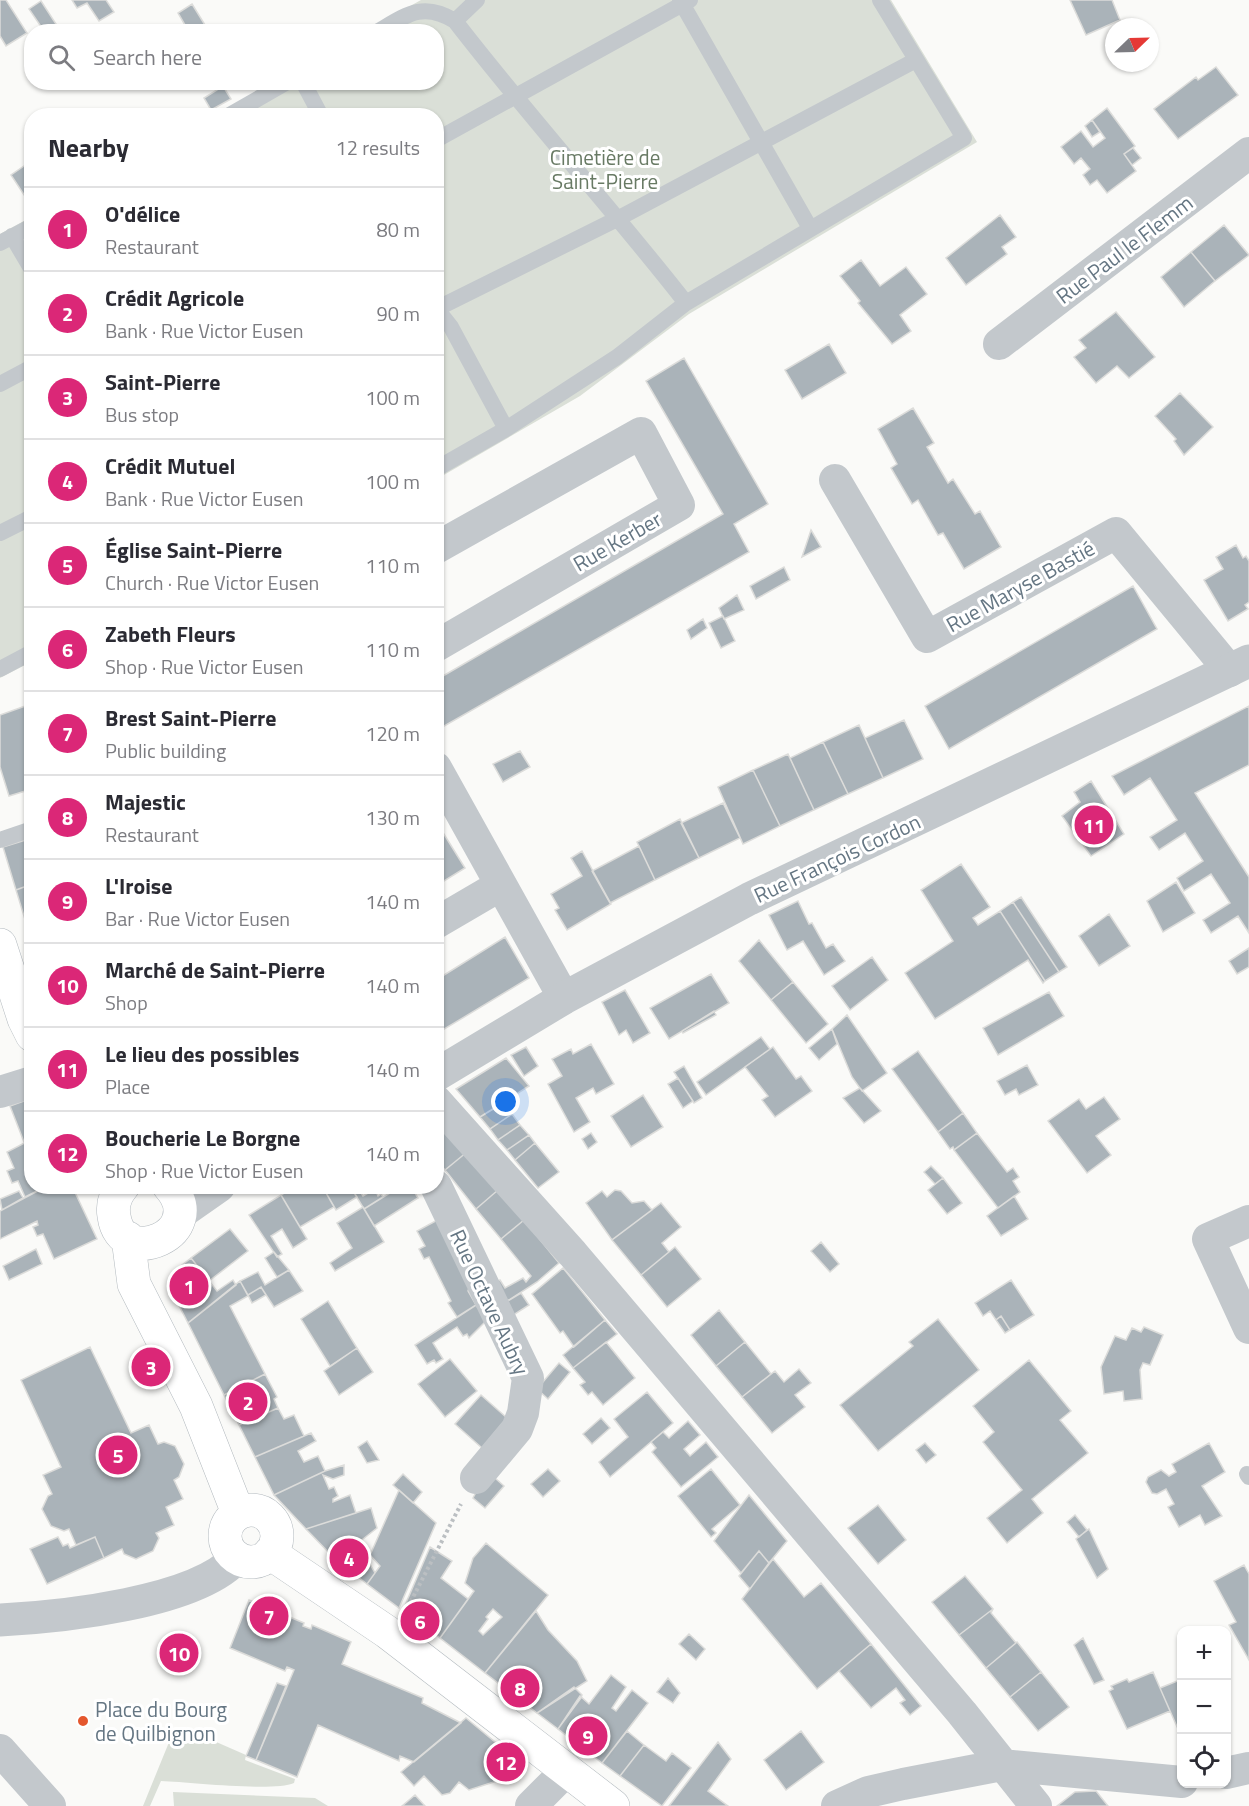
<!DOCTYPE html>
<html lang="en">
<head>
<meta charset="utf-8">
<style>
  :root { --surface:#fff; --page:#f2f2f3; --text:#2b2b33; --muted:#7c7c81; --line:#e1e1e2; --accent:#db2777 }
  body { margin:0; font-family:"Titillium Web",sans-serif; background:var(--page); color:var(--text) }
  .controls { position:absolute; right:18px; bottom:18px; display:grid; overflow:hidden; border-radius:12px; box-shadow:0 2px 4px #0004 }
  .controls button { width:54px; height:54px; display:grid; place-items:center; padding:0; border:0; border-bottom:2px solid var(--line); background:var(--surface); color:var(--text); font:30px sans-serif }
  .compass { position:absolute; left:1105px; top:18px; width:54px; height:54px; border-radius:50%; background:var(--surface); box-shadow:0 2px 4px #0004; rotate:67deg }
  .you { position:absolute; left:506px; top:1102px; width:21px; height:21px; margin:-15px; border:4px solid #fff; border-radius:50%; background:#1a73e8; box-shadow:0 0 0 9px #1a73e833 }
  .badge { display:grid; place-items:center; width:39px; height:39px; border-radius:50%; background:var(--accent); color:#fff; font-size:20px; font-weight:700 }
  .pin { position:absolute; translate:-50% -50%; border:3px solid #fff; box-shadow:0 2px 6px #0006 }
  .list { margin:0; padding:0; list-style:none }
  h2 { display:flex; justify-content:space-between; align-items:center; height:78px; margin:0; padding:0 24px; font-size:26px }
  h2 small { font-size:20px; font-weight:400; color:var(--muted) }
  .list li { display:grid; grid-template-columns:39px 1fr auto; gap:18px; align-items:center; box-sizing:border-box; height:84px; padding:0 24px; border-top:2px solid var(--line) }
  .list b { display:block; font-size:22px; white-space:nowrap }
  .list p { margin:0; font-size:20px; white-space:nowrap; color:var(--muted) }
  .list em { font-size:20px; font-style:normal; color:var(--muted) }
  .icon { flex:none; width:33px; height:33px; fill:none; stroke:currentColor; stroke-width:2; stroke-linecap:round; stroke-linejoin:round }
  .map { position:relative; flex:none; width:1249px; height:1806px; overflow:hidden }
  .search { position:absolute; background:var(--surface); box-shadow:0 2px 4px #0004; left:24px; top:24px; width:420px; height:66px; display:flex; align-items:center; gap:15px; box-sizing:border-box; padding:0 21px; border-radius:24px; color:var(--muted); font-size:22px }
  .panel { position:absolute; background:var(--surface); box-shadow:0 2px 4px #0004; left:24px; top:108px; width:420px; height:1086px; border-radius:24px }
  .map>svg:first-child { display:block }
  .green { fill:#dadfd7 }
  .building { fill:#aab3b9; stroke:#dcdcda; stroke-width:1.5; fill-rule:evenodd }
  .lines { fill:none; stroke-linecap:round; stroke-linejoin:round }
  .secondary-casing { stroke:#b3babf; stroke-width:34 }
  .path { stroke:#bbbfc2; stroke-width:4; stroke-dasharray:3 3; stroke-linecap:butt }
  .service { stroke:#c3c8cc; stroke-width:16 }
  .minor { stroke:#c3c8cc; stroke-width:32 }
  .tertiary { stroke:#c3c8cc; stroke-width:33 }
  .secondary { stroke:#fff; stroke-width:33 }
  .poi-dot { fill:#e4572e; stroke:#fff; stroke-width:2 }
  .labels { text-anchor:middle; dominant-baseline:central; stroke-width:6; stroke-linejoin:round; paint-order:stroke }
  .park-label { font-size:21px; fill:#687a64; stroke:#fff }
  .street-label { font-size:21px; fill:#657683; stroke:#fff }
  .poi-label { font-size:21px; fill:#657683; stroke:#fff; text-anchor:start }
</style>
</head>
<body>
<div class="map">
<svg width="1249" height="1806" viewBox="0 0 1249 1806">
  <rect width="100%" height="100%" fill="#fafaf8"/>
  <!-- green -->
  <path class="green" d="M421 0H891L977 142 689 314 580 396 437 479 436 116H214L273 83 436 82V32L365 31Z
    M31 217V662L0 678V234Z
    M182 1727 246 1755 245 1760 295 1779 294 1783C273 1792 189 1782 161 1781L150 1806H143L174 1730Z
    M173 1792 315 1798 328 1806H167H174Z"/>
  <!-- building -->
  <path class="building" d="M0 0H6L27 33 6 46 0 36Z
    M72 0H106L114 12 99 21 87 3 77 8Z
    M1070 0H1112L1120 20 1086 35Z
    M41 1 56 24 44 31 29 9Z
    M192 4 205 25 189 32 178 13Z
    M1216 67 1238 95 1178 139 1154 109 1196 77 1198 80Z
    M223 86 231 99 211 110 204 98Z
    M1107 108 1135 146 1124 154 1136 171 1107 193 1097 180 1090 185 1083 175 1090 169 1081 158 1074 164 1061 147 1081 131 1093 147 1105 138 1092 120Z
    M1092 120 1100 132 1092 137 1085 126Z
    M1133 148 1141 158 1132 165 1124 154Z
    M24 166 32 177V207L11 175Z
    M1000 215 1016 237 1002 247 1007 254 966 285 946 258Z
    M1224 225 1249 255 1215 281 1191 252Z
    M1191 252 1215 281 1184 307 1161 277Z
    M861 260 880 286 906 267 927 294 900 315 911 331 892 344 858 303 860 301 840 276Z
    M1116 312 1155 357 1129 378 1117 366 1096 383 1074 357 1086 348 1079 340Z
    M829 344 846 373 802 399 785 370Z
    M684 358 768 504 734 524 749 552 439 729 436 724V680L723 514 646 381Z
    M1180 393 1213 427 1184 455 1174 441 1176 439 1155 416Z
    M913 408 934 443 927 447 948 483 953 479 975 514 980 511 1001 547 964 569 943 533 938 535 918 500 912 504 891 468 897 464 878 429Z
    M811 530 821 547 802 557Z
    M1236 545 1243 558 1246 556 1249 561V602L1245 605 1248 609 1228 621 1204 580 1223 569 1216 557Z
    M784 567 790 580 756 599 750 586Z
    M1133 586 1157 629 949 749 925 706Z
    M737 595 744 610 724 619 719 608Z
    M723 616 735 641 721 648 709 623Z
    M703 619 707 628 691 639 687 630Z
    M28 705 32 717V789L9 796 0 767V715Z
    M1249 706V765L1195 793 1249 877V933L1238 916 1211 933 1203 920 1230 903 1211 874 1184 891 1177 878 1203 861 1185 833 1159 850 1150 837 1177 820 1150 778 1124 795 1112 776Z
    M904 720 923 759 883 778 865 738Z
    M859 725 883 778 848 794 823 742Z
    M823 742 848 794 814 810 790 758Z
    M520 751 530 767 503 782 493 764Z
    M788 754 814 810 780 826 753 770Z
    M753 770 780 826 743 844 718 787Z
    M1091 781 1124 834 1091 856 1062 816 1080 802 1074 792Z
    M723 803 740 838 699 858 681 823Z
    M680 819 699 858 655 880 637 842Z
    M442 831 465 868 436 886V835Z
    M32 838V884L16 890 3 847Z
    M639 846 655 880 610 903 592 871Z
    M582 851 611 904 567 930 555 910 559 908 551 894 582 876 571 858Z
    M961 864 990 907 973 918 978 925 1000 911 1045 981 1043 983 1028 960 935 1019 905 973 953 941 921 890Z
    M1176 882 1195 913 1163 932 1147 901Z
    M32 884V939H31L16 890Z
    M1021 897 1067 967 1059 972 1013 902Z
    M798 901 809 924 812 923 826 948 833 944 845 961 824 975 803 941 787 950 769 915Z
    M1013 902 1059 972 1045 981 1000 911Z
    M1109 914 1130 946 1099 966 1079 936Z
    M505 937 529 978 436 1034V980Z
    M759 940 793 982 771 1000 739 961Z
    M1249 948V967L1237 974 1229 961Z
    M872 957 888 980 850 1010 832 986Z
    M711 974 729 1003 669 1039 650 1008Z
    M793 982 828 1024 806 1043 771 1000Z
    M625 990 650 1033 633 1043 626 1030 619 1035 602 1002Z
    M1049 992 1064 1016 998 1055 983 1028Z
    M714 1011 716 1015 683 1033 682 1031Z
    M847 1015 887 1073 862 1091 852 1077 832 1029Z
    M832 1029 837 1044 819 1060 809 1048Z
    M761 1037 770 1049 706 1095 697 1082Z
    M591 1044 614 1084 596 1094 593 1088 576 1098 590 1122 574 1132 548 1084 562 1076 552 1059 571 1049 573 1054Z
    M526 1047 538 1066 524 1076 511 1055Z
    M773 1047 796 1079 801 1076 812 1091 775 1117 762 1100 768 1096 745 1067Z
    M918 1051 963 1113 938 1132 892 1069Z
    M506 1058 529 1086 480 1117 456 1089Z
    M1027 1065 1038 1085 1019 1095 1016 1089 1005 1095 997 1081Z
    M684 1066 702 1098 694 1103 674 1072Z
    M678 1078 693 1101 683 1108 668 1084Z
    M860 1088 881 1111 864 1123 843 1098Z
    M643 1095 663 1127 631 1147 611 1116Z
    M1104 1097 1120 1119 1096 1136 1111 1155 1087 1173 1048 1121 1079 1099 1086 1109Z
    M32 1098V1139L24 1142 10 1106Z
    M503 1103 512 1114 490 1129 480 1117Z
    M963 1113 977 1133 954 1150 953 1147 950 1149 938 1132Z
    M512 1114 520 1125 498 1140 490 1129Z
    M436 1115 467 1152 445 1170 436 1160Z
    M520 1125 529 1135 507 1150 498 1140Z
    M591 1133 597 1142 588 1149 582 1139Z
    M977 1133 1007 1172 1013 1168 1019 1177 1013 1181 1020 1192 998 1208 954 1150Z
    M529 1135 535 1143 515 1160 507 1150Z
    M32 1139V1186H47L25 1197 18 1181 12 1183 7 1171 14 1168 7 1152Z
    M535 1143 559 1172 538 1188 515 1160Z
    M467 1152 498 1190 476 1209 445 1170Z
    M931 1166 943 1178 935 1184 924 1172Z
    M943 1178 962 1203 947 1214 928 1190Z
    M47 1186H72L97 1239 54 1259 43 1234 37 1236 33 1227 38 1225 37 1221 0 1239V1211Z
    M295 1186H322L334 1207 300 1227 281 1195Z
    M322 1186H350L357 1197 336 1210Z
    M401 1186H411L418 1198 374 1226 364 1209Z
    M358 1188 363 1196 375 1189 378 1196 381 1194 383 1197 364 1209 353 1191Z
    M498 1190 524 1220 501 1239 476 1209Z
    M615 1190 621 1191 632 1203 644 1201 652 1210 612 1240 586 1203 602 1191 607 1197Z
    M19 1191 23 1198 2 1210 0 1199Z
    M281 1195 307 1239 293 1248 282 1229 271 1236 282 1254 277 1257 249 1215Z
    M1014 1196 1028 1219 1001 1236 987 1216Z
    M661 1203 681 1227 662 1243 669 1252 641 1275 612 1240Z
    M363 1207 384 1242 335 1271 330 1263 352 1248 337 1223Z
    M441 1218 472 1280 468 1291 476 1305 457 1317 448 1303 451 1301 429 1257 424 1259 419 1249 425 1246 417 1231Z
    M524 1220 559 1263 537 1282 501 1305 492 1284 500 1280 505 1288 523 1278 526 1282 531 1276 501 1239Z
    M230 1229 248 1251 209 1281 191 1258Z
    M821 1242 839 1264 830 1272 811 1251Z
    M675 1247 701 1279 667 1307 641 1275Z
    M36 1249 42 1264 9 1280 3 1266Z
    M274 1252 289 1270 277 1277 265 1258Z
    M191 1258 217 1291 233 1280 236 1285 188 1323 171 1290 177 1269Z
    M563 1268 605 1320 574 1347 563 1331 560 1333 532 1294Z
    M289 1270 303 1291 274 1307 261 1287 248 1295 240 1281 258 1272 265 1285Z
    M1011 1280 1034 1315 1010 1330 1001 1316 996 1320 990 1311 983 1316 975 1303Z
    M240 1281 248 1296 230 1306 265 1374 224 1395 188 1323Z
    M261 1287 266 1295 252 1303 248 1295Z
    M521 1293 529 1305 507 1319 501 1305Z
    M328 1301 357 1348 330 1366 301 1319Z
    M476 1305 487 1320 469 1338 467 1334 463 1336 457 1327 433 1343 443 1359 436 1363 434 1360 427 1364 415 1345Z
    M719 1310 745 1342 716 1366 691 1335Z
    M1001 1316 1010 1330 1005 1333 996 1320Z
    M938 1319 979 1370 878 1451 840 1405 913 1346 909 1342Z
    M605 1320 617 1334 573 1368 563 1355Z
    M1144 1327 1163 1335 1150 1365 1143 1363 1140 1370 1142 1399 1124 1401 1123 1391 1104 1394 1101 1367 1115 1336 1126 1340 1132 1328 1141 1332Z
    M606 1342 635 1378 603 1405 592 1392 588 1395 580 1385 585 1382 573 1368Z
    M745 1342 771 1374 742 1397 716 1366Z
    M90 1347 131 1433 149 1425 158 1444 164 1442 175 1446 184 1464 179 1477 174 1480 183 1499 166 1507 174 1525 156 1533 159 1538 153 1551 136 1559 124 1554 122 1549 104 1558 95 1537 76 1545 69 1529 64 1531 51 1526 42 1509 48 1496 52 1494 43 1475 61 1467 21 1380Z
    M357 1348 373 1372 339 1395 324 1371Z
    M450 1359 477 1391 445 1417 418 1384Z
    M1029 1360 1071 1411 1060 1420 1088 1453 1032 1499 1043 1513 1007 1543 987 1518 1022 1490 983 1442 994 1432 973 1406Z
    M559 1363 570 1372 548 1399 537 1389Z
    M799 1369 811 1383 795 1395 805 1407 772 1433 742 1397 775 1371 784 1382Z
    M265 1374 277 1397 274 1399 278 1408 239 1425 224 1395Z
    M647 1392 673 1423 610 1477 599 1462 628 1437 614 1419Z
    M481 1395 507 1418 482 1448 455 1424Z
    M278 1408 284 1419 294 1415 304 1436 255 1457 239 1425Z
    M601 1418 610 1428 592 1444 583 1434Z
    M688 1421 700 1435 684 1449 690 1456 706 1442 718 1457 681 1487 652 1452 656 1448 651 1442 663 1432 669 1438Z
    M311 1433 316 1441 298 1451 304 1462 318 1456 325 1471 274 1495 255 1457Z
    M367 1441 379 1460 367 1463 358 1447Z
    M925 1443 936 1455 926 1463 916 1450Z
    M1209 1443 1225 1472 1202 1486 1222 1516 1205 1525 1200 1515 1179 1527 1168 1507 1174 1504 1166 1489 1157 1494 1152 1493 1146 1482 1148 1477 1161 1470 1169 1476 1176 1472 1172 1464Z
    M344 1465V1475L333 1479 323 1475 329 1489 334 1487 338 1496 333 1499V1502L350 1495 356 1513 306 1529 274 1495 325 1471Z
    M548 1469 560 1481 543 1497 531 1484Z
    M711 1469 740 1505 712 1529 716 1533 711 1537 678 1496Z
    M487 1471 504 1486 485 1508 473 1498Z
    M403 1474 422 1492 413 1503 393 1485Z
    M399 1490 436 1523 399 1608 367 1584 380 1566 370 1555Z
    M749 1495 787 1541 769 1563 759 1551 741 1573 714 1541Z
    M878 1505 906 1540 878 1564 848 1528Z
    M371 1508 377 1528 358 1543 359 1552H363L375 1573 367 1584 335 1559 306 1529Z
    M1075 1515 1087 1530 1079 1537 1067 1522Z
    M1089 1529 1108 1569 1097 1578 1076 1539Z
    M58 1537 63 1546 68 1544 70 1548 95 1537 104 1558 47 1584 30 1549Z
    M486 1543 548 1595 485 1673 440 1638 474 1591 465 1583 473 1558ZM493 1609 502 1617 483 1635 479 1631 488 1619 486 1617Z
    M430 1547 452 1561 441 1578 468 1599 440 1638 403 1610Z
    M759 1551 769 1563 750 1589 739 1576Z
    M773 1559 804 1597 821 1583 871 1644 817 1689 742 1599Z
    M1244 1565 1249 1574V1660L1229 1625 1236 1622 1214 1581Z
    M965 1576 993 1609 959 1635 932 1602Z
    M249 1600 304 1623 303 1626 311 1629 312 1625 351 1642 342 1664 423 1698 422 1703 461 1723 414 1762 400 1756 399 1761 318 1725 297 1777 256 1760 294 1670 287 1667 285 1671 230 1648Z
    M993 1609 991 1613 1016 1643 986 1668 959 1635Z
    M536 1611 548 1630 577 1661 587 1681 537 1713 485 1673Z
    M689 1634 705 1649 696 1660 679 1644Z
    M1083 1638 1104 1680 1094 1684 1074 1645Z
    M1017 1642 1041 1672 1010 1697 986 1668Z
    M871 1644 921 1706 910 1715 900 1703 905 1700 896 1688 871 1708 839 1671Z
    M1041 1672 1069 1707 1038 1731 1010 1697Z
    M1153 1672 1170 1711 1127 1729 1109 1691 1113 1689 1111 1686 1127 1679 1129 1682Z
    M611 1675 626 1687 612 1708 616 1711 632 1690 648 1703 602 1763 558 1729 580 1696 589 1704Z
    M668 1678 680 1693 673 1703 657 1692Z
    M1182 1679V1727L1178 1729 1160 1688Z
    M277 1683 286 1686 256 1760 246 1756Z
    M574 1687 582 1695 581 1698 558 1729 537 1713Z
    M466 1718 523 1765 500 1780 469 1790 459 1782 450 1793 442 1795 424 1776 414 1786 401 1772Z
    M627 1731 644 1745 620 1776 602 1763Z
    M801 1731 824 1762 786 1790 764 1760Z
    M718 1742 731 1759 708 1791 728 1806H669Z
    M644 1745 666 1761 672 1753 691 1768 662 1806 620 1776Z
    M1096 1791 1108 1806H1057L1075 1792Z
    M415 1795 425 1806H402Z"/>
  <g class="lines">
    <defs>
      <path id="secondary" d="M0 945 24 1019 32 1035
        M123 1186C115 1195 112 1205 114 1216 121 1271 211 1233 169 1186
        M128 1238 134 1284 196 1406 238 1513
        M225 1536a26 26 0 1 1 52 0a26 26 0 1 1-52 0Z
        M270 1553 387 1632 613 1806"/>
    </defs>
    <!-- secondary casing -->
    <use href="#secondary" class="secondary-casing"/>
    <!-- path -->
    <path class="path" d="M408 1607 461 1504"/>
    <!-- service -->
    <path class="service" d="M477 0 455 21C529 117 611 207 686 303
      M680 0 810 228
      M377 32C406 15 423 1 455 21
      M303 82 321 116
      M228 116 287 82
      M436 140 690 0
      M12 236 32 270
      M0 243 32 226
      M436 308 451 327 506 429
      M436 309 619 218 916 60
      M0 384 32 367
      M436 469 506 429 617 357 686 303 964 138 880 0
      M0 533 32 517
      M0 669 32 652
      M0 840 32 829
      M1247 1474 1249 1477"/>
    <!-- minor -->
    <path class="minor" d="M999 344 1249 153
      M835 480 927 637 1116 533 1230 671
      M436 548 641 433 679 505 436 646
      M436 768 564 998
      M436 923 501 885
      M0 1092 32 1082
      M436 1101 573 1254 962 1713 1036 1806
      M436 1186 528 1378 523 1413 517 1429 476 1478
      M1249 1221 1208 1239 1249 1328
      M0 1750 50 1806
      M1226 1773 1249 1768
      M531 1806 557 1780 565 1768
      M837 1806 868 1792 903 1784 1002 1765 1182 1782"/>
    <!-- tertiary -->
    <path class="tertiary" d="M436 1075 564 998 749 899 1249 661
      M179 1214 219 1186
      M0 1620C59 1617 198 1603 237 1557"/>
    <!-- secondary -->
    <use href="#secondary" class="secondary"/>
  </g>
  <!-- markers -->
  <circle class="poi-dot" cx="83" cy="1721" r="6"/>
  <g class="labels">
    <!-- park labels -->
    <g class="park-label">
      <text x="605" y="157">Cimetière de<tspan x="605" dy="24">Saint-Pierre</tspan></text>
    </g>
    <!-- street labels -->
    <g class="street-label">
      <text transform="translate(1124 249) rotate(-37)">Rue Paul le Flemm</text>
      <text transform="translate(617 541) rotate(-30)">Rue Kerber</text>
      <text transform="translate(1020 586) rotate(-29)">Rue Maryse Bastié</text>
      <text transform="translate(837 858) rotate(-25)">Rue François Cordon</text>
      <text transform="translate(490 1302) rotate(65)">Rue Octave Aubry</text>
    </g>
    <!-- poi labels -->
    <g class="poi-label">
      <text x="95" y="1709">Place du Bourg<tspan x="95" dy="24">de Quilbignon</tspan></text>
    </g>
  </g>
</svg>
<div class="controls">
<button>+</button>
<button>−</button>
<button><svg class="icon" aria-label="locate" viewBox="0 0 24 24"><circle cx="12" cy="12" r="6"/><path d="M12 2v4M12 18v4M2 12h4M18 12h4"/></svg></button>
</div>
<svg class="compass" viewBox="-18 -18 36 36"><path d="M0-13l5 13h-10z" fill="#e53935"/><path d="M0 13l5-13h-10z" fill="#7c7c81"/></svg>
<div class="you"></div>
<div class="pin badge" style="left:189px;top:1286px">1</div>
<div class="pin badge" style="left:248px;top:1402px">2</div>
<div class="pin badge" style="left:151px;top:1367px">3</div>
<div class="pin badge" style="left:349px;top:1558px">4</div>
<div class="pin badge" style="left:118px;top:1455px">5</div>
<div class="pin badge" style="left:420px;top:1621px">6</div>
<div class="pin badge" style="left:269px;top:1616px">7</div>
<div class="pin badge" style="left:520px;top:1688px">8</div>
<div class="pin badge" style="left:588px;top:1736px">9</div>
<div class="pin badge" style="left:179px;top:1653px">10</div>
<div class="pin badge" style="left:1094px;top:825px">11</div>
<div class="pin badge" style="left:506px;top:1762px">12</div>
<div class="search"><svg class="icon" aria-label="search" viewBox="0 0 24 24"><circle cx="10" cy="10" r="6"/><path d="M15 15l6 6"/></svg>Search here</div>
<section class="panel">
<h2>Nearby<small>12 results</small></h2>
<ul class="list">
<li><span class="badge">1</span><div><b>O'délice</b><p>Restaurant</p></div><em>80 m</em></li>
<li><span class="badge">2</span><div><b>Crédit Agricole</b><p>Bank · Rue Victor Eusen</p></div><em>90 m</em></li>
<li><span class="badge">3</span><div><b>Saint-Pierre</b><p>Bus stop</p></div><em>100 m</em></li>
<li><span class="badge">4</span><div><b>Crédit Mutuel</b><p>Bank · Rue Victor Eusen</p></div><em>100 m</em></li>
<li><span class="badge">5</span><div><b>Église Saint-Pierre</b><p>Church · Rue Victor Eusen</p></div><em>110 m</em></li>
<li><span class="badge">6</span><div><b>Zabeth Fleurs</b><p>Shop · Rue Victor Eusen</p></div><em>110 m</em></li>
<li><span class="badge">7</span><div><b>Brest Saint-Pierre</b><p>Public building</p></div><em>120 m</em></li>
<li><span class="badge">8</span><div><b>Majestic</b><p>Restaurant</p></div><em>130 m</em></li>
<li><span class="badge">9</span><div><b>L'Iroise</b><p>Bar · Rue Victor Eusen</p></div><em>140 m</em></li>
<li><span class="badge">10</span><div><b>Marché de Saint-Pierre</b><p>Shop</p></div><em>140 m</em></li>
<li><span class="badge">11</span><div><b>Le lieu des possibles</b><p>Place</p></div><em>140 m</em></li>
<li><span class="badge">12</span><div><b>Boucherie Le Borgne</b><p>Shop · Rue Victor Eusen</p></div><em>140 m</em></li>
</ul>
</section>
</div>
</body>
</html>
